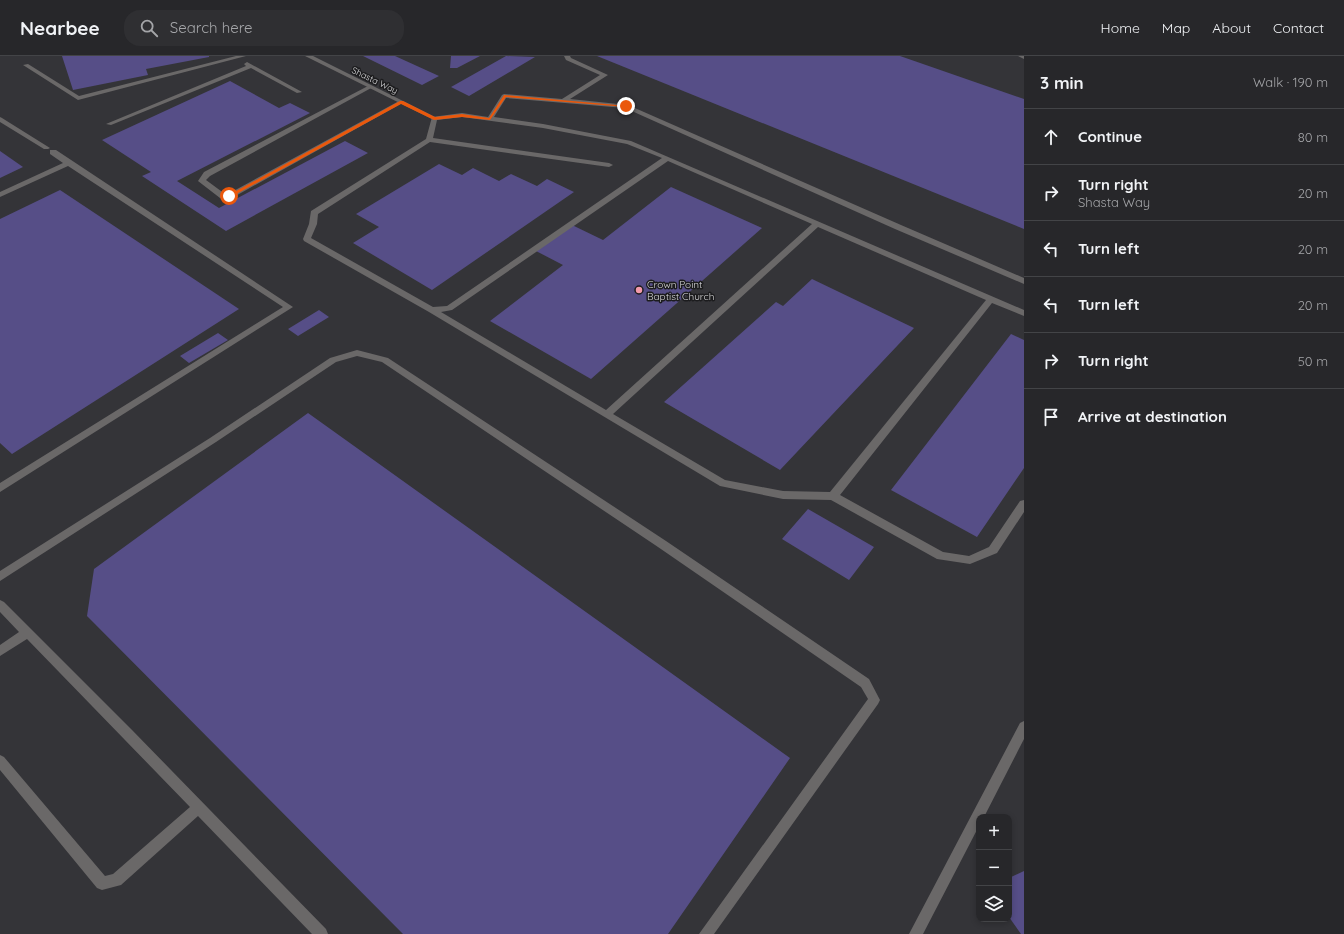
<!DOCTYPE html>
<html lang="en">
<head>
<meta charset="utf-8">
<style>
  :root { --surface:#27272a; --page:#2f2f32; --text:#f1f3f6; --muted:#a4a5a8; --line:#434447 }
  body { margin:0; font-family:Quicksand,sans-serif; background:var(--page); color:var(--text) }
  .controls { position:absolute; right:12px; bottom:12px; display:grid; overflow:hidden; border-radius:8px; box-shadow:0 2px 6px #0003 }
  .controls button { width:36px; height:36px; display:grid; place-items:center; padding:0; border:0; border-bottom:1px solid var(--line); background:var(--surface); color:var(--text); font:20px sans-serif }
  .stop { position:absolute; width:12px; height:12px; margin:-9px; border:3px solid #ea580c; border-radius:50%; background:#fff }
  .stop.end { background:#ea580c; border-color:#fff; box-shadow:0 1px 4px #0008 }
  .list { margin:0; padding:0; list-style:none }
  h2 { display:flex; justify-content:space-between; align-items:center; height:52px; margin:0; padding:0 16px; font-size:17px }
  h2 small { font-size:13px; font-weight:400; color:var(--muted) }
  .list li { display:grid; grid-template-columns:26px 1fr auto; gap:12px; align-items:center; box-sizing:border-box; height:56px; padding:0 16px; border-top:1px solid var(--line) }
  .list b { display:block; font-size:15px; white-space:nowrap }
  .list p { margin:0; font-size:13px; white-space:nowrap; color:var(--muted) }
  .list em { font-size:13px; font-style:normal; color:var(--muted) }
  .icon { flex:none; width:22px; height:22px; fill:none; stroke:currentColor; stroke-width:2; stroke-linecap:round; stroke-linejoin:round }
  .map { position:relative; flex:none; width:1024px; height:878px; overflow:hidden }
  header { display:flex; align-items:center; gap:24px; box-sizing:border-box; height:56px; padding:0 20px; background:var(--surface); border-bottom:1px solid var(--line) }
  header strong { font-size:19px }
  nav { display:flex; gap:22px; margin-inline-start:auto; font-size:14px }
  .search { width:280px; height:36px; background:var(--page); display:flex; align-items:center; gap:10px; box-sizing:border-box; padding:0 14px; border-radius:16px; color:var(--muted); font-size:15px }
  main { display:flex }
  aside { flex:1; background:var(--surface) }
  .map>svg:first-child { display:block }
  .building { fill:#564e87 }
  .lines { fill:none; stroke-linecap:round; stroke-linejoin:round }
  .service { fill:#6a6868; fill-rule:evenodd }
  .minor { fill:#6a6868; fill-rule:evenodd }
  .route { fill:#ea580c }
  .poi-dot { fill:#f39aab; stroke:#1c1c1e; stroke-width:1.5 }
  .labels { text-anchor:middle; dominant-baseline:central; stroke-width:3; stroke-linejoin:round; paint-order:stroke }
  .far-street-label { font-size:9px; fill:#d5d5d7; stroke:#1c1c1e }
  .poi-label { font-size:10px; fill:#d5d5d7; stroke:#1c1c1e; text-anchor:start }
</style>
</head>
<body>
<header>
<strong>Nearbee</strong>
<div class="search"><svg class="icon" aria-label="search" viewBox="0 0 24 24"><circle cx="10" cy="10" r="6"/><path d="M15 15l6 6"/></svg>Search here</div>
<nav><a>Home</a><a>Map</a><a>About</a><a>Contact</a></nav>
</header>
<main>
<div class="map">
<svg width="1024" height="878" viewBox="0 0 1024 878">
  <rect width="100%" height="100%" fill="#343438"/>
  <!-- building -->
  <path class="building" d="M62 0H209V1L146 13 148 19 73 34Z
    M363 0H395L439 20 422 29Z
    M451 0H480L457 12H450Z
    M506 0 535 1 469 40 451 31Z
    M597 0H900L1024 43V173Z
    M230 25 279 52 290 47 310 57 177 125 219 152 345 85 368 97 226 175 142 120 151 116 102 84Z
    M0 95 23 111 0 122Z
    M439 108 462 119 473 112 499 125 511 118 537 130 547 123 574 136 432 234 353 187 379 171 356 158Z
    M671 131 762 172 591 323 490 265 563 209 536 195 572 169 603 184Z
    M60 134 239 253 12 398 0 387V163Z
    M812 223 914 272 780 414 664 346 776 246 783 250Z
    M319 254 329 261 298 280 288 273Z
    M218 277 228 284 189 307 180 300Z
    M1011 278 1024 284V412L977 481 891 434Z
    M308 357 790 702 668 878H403L87 560 94 513Z
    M808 453 874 491 849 524 782 483Z
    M1024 815V878H1021L1009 861V822Z"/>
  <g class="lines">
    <!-- service -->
    <path class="service" d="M236 0H246L78 44 23 9 28 8 79 40Z
      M564 0H570L571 2 608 19 570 43 628 49 901 169 1024 222V228L895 173 625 52 506 42 494 61 543 68 631 85 1024 254V260L992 247 840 439 943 496 969 500 989 491 1020 445 1024 444V456L997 497 970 508 937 503 831 444 783 443 720 430 429 256 304 185 303 183 309 168 311 155 426 83 432 61 462 57 488 61 502 39 504 38 562 43 600 19 566 4ZM462 61 543 72 627 88 662 102 447 250 433 251 311 182 317 168 318 158 430 86 609 111 613 109 609 107 433 82 437 64ZM668 105 812 168 606 354 441 256 452 254ZM818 171 986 244 830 436 783 435 725 424 613 358Z
      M1018 0H1024V3Z
      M247 6 302 36 297 37 251 12 111 69 106 68 246 10 244 8Z
      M368 30 373 31 210 120 206 124 225 138H228L399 45 404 46 232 142H220L198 125 204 116Z
      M0 61 2 62 50 92 48 93H44L0 66Z
      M50 94H56L293 251 0 436V427L283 251 68 110 0 141V136L63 107 50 98Z
      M357 294 388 302 666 485 869 623 880 644 878 648 714 878H699L868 643 861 631 658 491 382 306 357 300 336 306 216 386 0 525V515L210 382 330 302Z
      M0 544 4 546 133 675 326 873 328 878H312L198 760 121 829 102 834 97 832 0 714V699L4 701 105 820 113 818 190 751 27 583 0 600V589L19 576 0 556Z
      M1024 665V683L984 761H979V770L923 878H909L1020 667Z"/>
    <!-- minor -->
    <path class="minor" d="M305 0H313L437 62 432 63Z"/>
  </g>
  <!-- route -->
  <path class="route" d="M504 39 628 50 626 51 506 41 490 64 462 61 434 64 401 48 231 141 227 140 400 45H403L435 61 462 58 489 62Z"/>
  <!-- markers -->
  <circle class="poi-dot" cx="639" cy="234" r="4"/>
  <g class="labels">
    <!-- far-street labels -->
    <g class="far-street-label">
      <text transform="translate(375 24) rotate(26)">Shasta Way</text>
    </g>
    <!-- poi labels -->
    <g class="poi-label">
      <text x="647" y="228">Crown Point<tspan x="647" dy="12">Baptist Church</tspan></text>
    </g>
  </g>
</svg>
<div class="controls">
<button>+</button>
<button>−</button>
<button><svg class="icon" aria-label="layers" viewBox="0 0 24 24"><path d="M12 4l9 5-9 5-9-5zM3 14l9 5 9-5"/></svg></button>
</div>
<div class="stop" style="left:229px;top:140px"></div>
<div class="stop end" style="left:626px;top:50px"></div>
</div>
<aside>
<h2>3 min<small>Walk · 190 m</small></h2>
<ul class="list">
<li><svg class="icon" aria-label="ahead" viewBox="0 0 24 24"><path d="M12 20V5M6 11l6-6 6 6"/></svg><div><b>Continue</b></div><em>80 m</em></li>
<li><svg class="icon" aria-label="right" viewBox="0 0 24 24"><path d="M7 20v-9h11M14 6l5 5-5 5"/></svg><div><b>Turn right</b><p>Shasta Way</p></div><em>20 m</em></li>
<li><svg class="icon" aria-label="left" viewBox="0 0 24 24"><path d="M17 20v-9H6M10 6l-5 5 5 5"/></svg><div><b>Turn left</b></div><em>20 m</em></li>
<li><svg class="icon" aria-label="left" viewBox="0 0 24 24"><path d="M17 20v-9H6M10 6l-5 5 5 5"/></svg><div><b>Turn left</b></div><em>20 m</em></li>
<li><svg class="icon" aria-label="right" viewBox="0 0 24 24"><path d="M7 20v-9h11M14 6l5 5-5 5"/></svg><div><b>Turn right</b></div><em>50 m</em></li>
<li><svg class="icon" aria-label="arrive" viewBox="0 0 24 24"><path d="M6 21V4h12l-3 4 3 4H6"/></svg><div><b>Arrive at destination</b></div></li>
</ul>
</aside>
</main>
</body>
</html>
